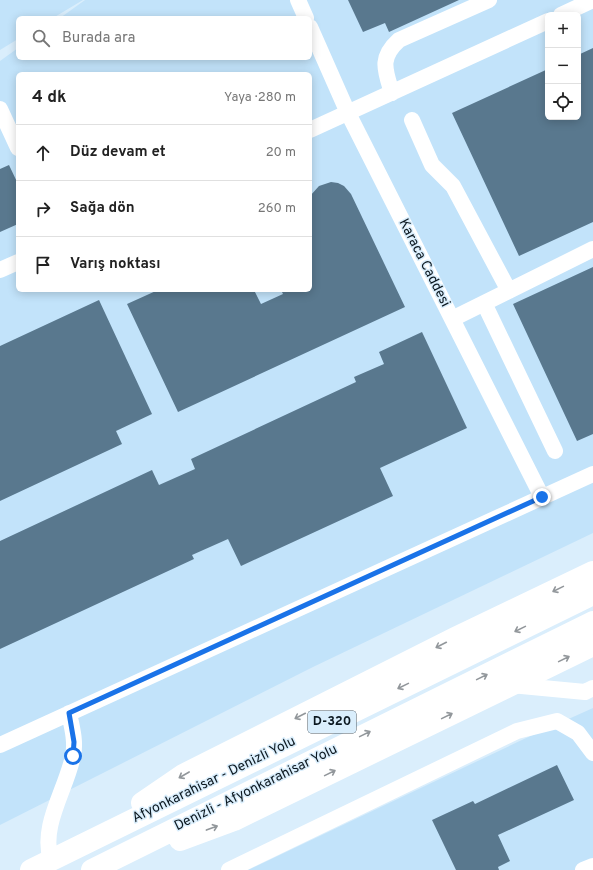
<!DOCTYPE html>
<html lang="tr">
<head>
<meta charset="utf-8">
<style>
  :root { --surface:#fff; --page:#f2f2f2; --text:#222; --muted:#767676; --line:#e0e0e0 }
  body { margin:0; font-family:Overpass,sans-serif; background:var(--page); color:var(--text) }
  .controls { position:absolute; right:12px; top:12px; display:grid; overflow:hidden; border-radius:6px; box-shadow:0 2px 10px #0003 }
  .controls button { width:36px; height:36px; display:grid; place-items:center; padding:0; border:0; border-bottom:1px solid var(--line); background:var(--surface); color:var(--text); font:20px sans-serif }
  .stop { position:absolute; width:12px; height:12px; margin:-9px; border:3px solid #1a73e8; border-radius:50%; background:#fff }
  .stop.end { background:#1a73e8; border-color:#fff; box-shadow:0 1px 4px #0008 }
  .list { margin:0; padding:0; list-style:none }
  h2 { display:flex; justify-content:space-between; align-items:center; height:52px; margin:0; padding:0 16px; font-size:17px }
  h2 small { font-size:13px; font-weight:400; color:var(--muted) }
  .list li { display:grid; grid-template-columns:26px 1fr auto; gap:12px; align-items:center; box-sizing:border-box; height:56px; padding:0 16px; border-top:1px solid var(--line) }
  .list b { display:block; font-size:15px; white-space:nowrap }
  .list em { font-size:13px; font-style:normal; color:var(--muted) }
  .icon { flex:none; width:22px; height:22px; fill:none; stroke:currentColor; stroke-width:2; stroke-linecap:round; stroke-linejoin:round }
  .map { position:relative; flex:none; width:593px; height:870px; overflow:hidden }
  .search { position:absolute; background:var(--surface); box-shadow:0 2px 10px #0003; left:16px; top:16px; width:296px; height:44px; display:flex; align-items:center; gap:10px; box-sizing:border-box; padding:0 14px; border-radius:6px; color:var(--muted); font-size:15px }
  .panel { position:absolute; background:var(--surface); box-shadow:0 2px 10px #0003; left:16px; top:72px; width:296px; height:220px; border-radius:6px }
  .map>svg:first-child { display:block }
  .built { fill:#c2e3fa; fill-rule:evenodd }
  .building { fill:#59788e }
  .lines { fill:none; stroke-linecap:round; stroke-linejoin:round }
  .minor { stroke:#fff; stroke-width:16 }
  .highway { stroke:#fff; stroke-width:22 }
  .oneway { stroke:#92979b }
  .route { stroke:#1a73e8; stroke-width:5 }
  .labels { text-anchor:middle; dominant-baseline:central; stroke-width:3; stroke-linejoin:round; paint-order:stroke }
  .shield { fill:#daeefc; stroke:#4a5862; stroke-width:1 }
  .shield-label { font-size:13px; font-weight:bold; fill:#0c1820 }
  .street-label { font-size:14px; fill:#0c1820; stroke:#daeefc }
</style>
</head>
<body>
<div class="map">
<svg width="593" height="870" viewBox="0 0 593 870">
  <rect width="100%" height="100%" fill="#daeefc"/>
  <!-- built -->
  <path class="built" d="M0 0H83L53 18H18V39L0 50Z
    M85 0H593V533L313 667 0 825V61L18 48V58H310V18H60ZM548 15H578V117H548ZM18 74H310V290H18Z
    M593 708V870H248L524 739Z"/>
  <!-- building -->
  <path class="building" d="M348 0H459L389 32 385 23 363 32Z
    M593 48V222L519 256 452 113 548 69V117H578V55Z
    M9 165 18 184V224L0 232V169Z
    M331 182 338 183 344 186 351 194 405 307 178 412 127 304 158 290H254L261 304 283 294 281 290H310V196L319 186Z
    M593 267V434L577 441 513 304Z
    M99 300 152 414 116 431 122 444 0 501V346Z
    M422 332 467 428 380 468 393 496 241 566 228 539 192 555 194 559 0 649V541L152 470 159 485 195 469 191 459 356 382 354 377 384 364 379 352Z
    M557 765 574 800 498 835 510 861 498 867 499 870H456L432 820 473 801 475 804Z"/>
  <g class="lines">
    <!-- minor -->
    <path class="minor" d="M298 0 306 18
      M561 15 593 0
      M310 27 348 113 542 497
      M392 93C385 70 379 58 399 40L489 0
      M0 109 18 148
      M412 120 432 165 453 186 509 291
      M310 130 548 21
      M0 270 18 262
      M484 303 555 451
      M452 319 593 249
      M511 685 585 692 593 688
      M0 745 593 474
      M51 860C40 826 66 790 73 756 76 742 72 727 69 713
      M229 870 517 731 557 721 578 733 593 753
      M583 870 593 866"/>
    <!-- highway -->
    <path class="highway" d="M142 803 183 775 455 638 593 572
      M180 840 234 820 593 645
      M31 870 593 594
      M92 870 593 622"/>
  </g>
  <!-- one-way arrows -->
  <defs><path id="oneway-shaft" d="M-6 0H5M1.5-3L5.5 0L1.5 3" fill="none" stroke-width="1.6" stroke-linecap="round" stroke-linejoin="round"/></defs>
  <g class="oneway">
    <use href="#oneway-shaft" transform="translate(558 589) rotate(154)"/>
    <use href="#oneway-shaft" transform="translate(520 629) rotate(154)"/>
    <use href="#oneway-shaft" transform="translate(441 645) rotate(153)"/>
    <use href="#oneway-shaft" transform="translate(564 659) rotate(-26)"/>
    <use href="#oneway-shaft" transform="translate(482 677) rotate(-26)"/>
    <use href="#oneway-shaft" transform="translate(403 686) rotate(154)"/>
    <use href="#oneway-shaft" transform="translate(300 716) rotate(153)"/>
    <use href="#oneway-shaft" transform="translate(447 716) rotate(-26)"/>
    <use href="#oneway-shaft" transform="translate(365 734) rotate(-26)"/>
    <use href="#oneway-shaft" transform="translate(330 773) rotate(-26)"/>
    <use href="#oneway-shaft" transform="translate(184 775) rotate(150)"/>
    <use href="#oneway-shaft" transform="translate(212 828) rotate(-20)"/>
  </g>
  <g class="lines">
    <!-- route -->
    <path class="route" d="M73 756 74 742 69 713 542 497"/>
  </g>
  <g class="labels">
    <!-- shield labels -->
    <rect class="shield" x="308" y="711" width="48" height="22" rx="3"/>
    <g class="shield-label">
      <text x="332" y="722">D-320</text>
    </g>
    <!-- street labels -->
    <g class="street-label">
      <text transform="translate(424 263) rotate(63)">Karaca Caddesi</text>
      <text transform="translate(214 780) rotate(-26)">Afyonkarahisar - Denizli Yolu</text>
      <text transform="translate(256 788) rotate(-26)">Denizli - Afyonkarahisar Yolu</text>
    </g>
  </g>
</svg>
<div class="controls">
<button>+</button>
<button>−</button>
<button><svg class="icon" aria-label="locate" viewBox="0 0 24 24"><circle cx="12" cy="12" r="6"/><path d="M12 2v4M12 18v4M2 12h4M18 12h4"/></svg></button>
</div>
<div class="stop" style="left:73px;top:756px"></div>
<div class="stop end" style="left:542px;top:497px"></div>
<div class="search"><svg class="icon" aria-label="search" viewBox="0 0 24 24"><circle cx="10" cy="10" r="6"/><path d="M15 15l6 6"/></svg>Burada ara</div>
<section class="panel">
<h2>4 dk<small>Yaya · 280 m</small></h2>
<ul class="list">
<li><svg class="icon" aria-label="ahead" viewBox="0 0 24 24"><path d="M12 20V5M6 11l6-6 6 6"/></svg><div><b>Düz devam et</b></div><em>20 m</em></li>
<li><svg class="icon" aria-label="right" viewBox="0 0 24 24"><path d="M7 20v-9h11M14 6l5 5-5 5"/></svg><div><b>Sağa dön</b></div><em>260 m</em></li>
<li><svg class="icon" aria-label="arrive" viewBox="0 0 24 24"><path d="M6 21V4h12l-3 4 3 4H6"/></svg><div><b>Varış noktası</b></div></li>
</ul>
</section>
</div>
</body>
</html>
